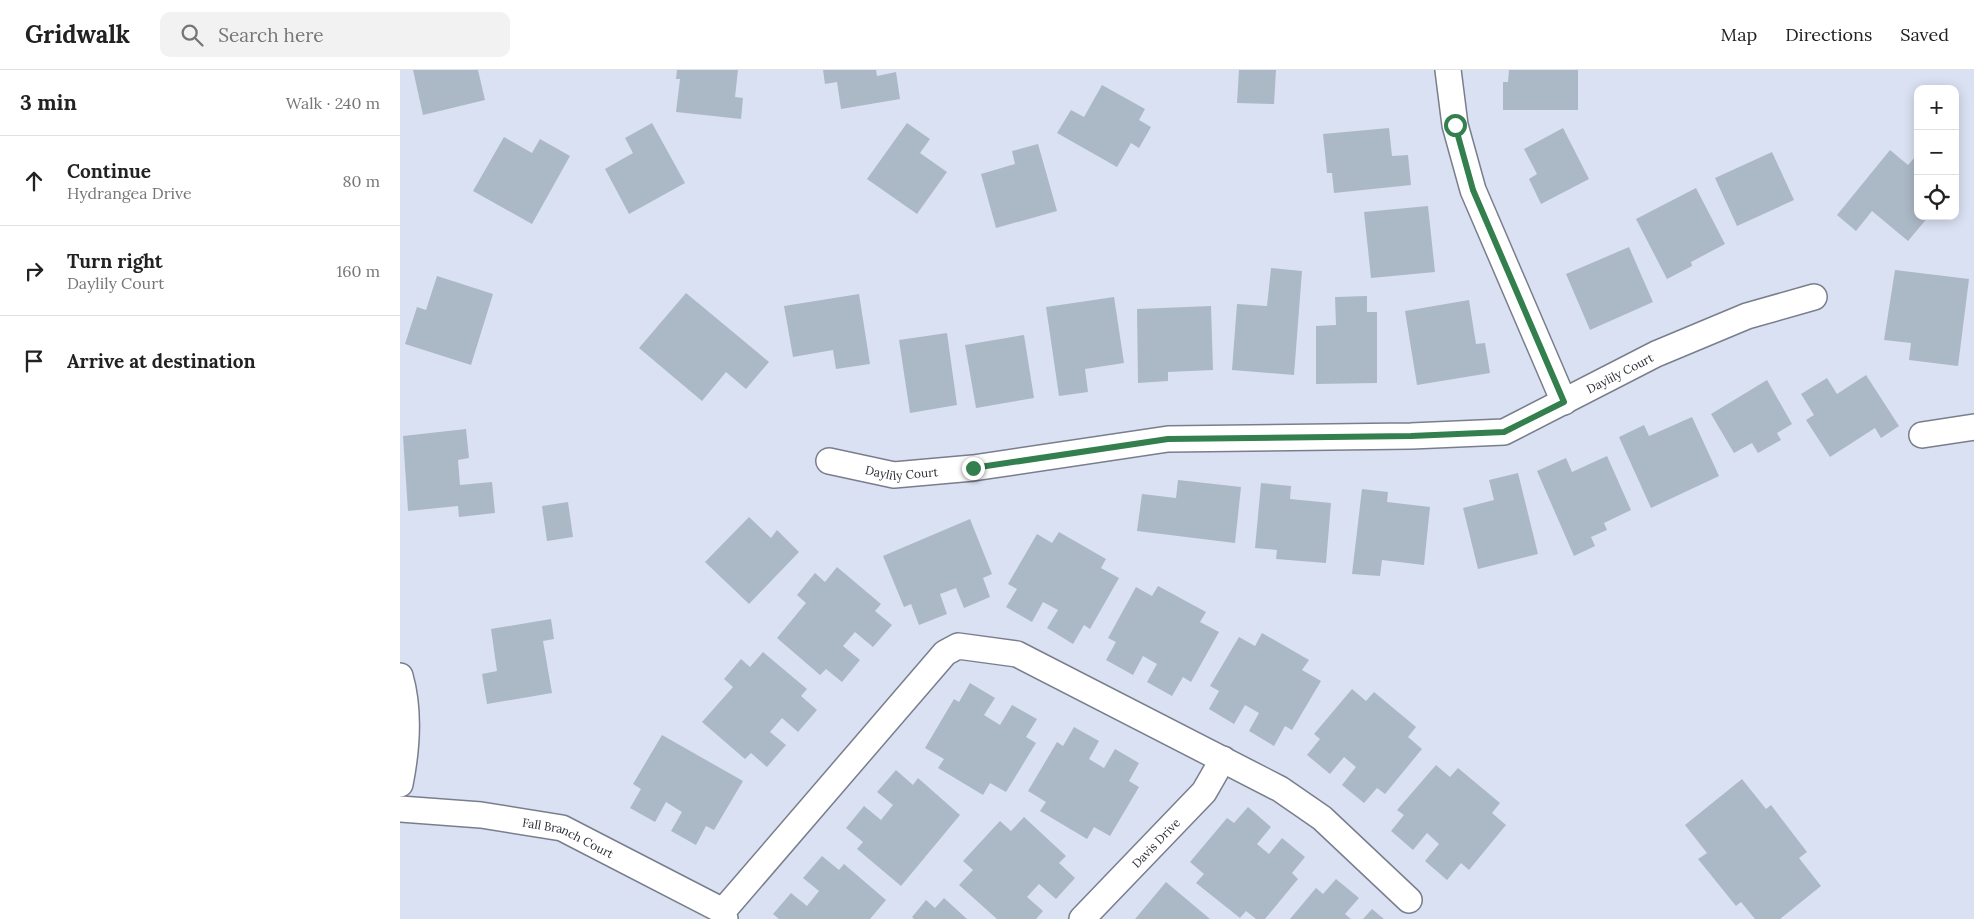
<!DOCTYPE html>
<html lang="en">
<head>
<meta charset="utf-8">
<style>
  :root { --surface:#fff; --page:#f2f2f2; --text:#222; --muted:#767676; --line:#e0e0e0 }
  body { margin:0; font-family:Lora,serif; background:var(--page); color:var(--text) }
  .controls { position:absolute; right:15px; top:15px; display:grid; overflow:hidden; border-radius:10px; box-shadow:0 2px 12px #0003 }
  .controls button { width:45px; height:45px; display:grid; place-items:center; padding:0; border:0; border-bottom:1px solid var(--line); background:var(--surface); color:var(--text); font:25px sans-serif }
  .stop { position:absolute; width:15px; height:15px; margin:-11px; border:4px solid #337f4d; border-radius:50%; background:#fff }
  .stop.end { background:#337f4d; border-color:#fff; box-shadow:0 1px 5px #0008 }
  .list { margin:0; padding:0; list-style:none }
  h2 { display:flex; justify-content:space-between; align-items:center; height:65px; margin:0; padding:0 20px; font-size:21px }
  h2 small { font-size:16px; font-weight:400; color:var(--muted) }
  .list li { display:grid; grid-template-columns:32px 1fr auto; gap:15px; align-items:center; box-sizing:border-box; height:90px; padding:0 20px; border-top:1px solid var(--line) }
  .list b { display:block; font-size:19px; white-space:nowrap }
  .list p { margin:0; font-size:16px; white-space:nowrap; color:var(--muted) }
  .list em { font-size:16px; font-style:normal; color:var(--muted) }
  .icon { flex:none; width:28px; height:28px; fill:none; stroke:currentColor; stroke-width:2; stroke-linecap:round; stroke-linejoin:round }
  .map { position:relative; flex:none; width:1574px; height:849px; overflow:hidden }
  header { display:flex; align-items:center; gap:30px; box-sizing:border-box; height:70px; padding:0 25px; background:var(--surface); border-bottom:1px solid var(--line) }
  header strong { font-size:24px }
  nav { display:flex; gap:28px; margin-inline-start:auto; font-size:18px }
  .search { width:350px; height:45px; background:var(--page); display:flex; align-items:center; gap:12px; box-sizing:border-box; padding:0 18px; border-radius:10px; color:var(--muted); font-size:19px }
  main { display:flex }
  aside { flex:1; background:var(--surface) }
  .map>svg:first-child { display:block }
  .building { fill:#abb9c6 }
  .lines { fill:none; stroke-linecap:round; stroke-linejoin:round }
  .minor-casing { stroke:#797e8d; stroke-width:28 }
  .minor { stroke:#fff; stroke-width:25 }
  .route { stroke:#337f4d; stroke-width:6 }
  .labels { text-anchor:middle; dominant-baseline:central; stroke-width:4; stroke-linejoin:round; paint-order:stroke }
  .street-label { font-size:12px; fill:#2d2f36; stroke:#fff }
</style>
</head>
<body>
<header>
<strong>Gridwalk</strong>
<div class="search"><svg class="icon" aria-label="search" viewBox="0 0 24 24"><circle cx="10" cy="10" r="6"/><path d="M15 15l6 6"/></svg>Search here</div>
<nav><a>Map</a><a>Directions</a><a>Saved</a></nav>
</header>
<main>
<aside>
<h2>3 min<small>Walk · 240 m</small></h2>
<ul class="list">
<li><svg class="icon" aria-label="ahead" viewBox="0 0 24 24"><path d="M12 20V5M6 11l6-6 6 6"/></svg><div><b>Continue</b><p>Hydrangea Drive</p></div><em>80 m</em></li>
<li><svg class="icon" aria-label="right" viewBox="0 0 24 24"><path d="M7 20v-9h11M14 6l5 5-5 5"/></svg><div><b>Turn right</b><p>Daylily Court</p></div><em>160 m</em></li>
<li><svg class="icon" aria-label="arrive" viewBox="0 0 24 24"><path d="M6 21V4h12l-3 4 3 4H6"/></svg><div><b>Arrive at destination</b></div></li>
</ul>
</aside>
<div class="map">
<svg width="1574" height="849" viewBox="0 0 1574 849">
  <rect width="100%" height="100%" fill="#dae1f2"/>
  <!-- building -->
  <path class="building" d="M13 0H78L85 30 23 45Z
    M277 0H338L335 27 343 28 341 49 276 42 280 9H276Z
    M423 0H476L477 6 496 2 500 29 441 39 437 12 425 14Z
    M839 0H876L874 34 837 33Z
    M1109 0H1178V40H1103V12H1108Z
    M702 15 745 39 739 50 751 57 739 78 731 73 717 97 657 63 671 40 684 47Z
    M252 53 285 113 229 144 205 99 233 83 225 68Z
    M507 53 530 69 520 83 547 102 517 144 467 109Z
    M989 58 992 86 1008 85 1011 115 934 123 932 103H927L923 64Z
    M1163 58 1189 109 1141 134 1129 109 1137 104 1124 79Z
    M104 67 132 83 140 69 170 86 132 154 73 121Z
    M638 74 657 141 596 158 581 104 615 94 612 81Z
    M1490 80 1508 95 1515 87 1518 90V146H1529L1508 171 1472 141 1456 161 1437 145Z
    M1372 82 1394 130 1337 156 1315 108Z
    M1296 118 1325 174 1291 192 1292 196 1267 209 1236 149Z
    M1028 136 1035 202 971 208 964 142Z
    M1229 177 1253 232 1190 260 1166 204Z
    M871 198 902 201 894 305 832 300 837 234 867 236Z
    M1495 200 1569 209 1558 296 1509 290 1511 273 1484 270Z
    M37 206 93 224 71 295 5 274 17 237 26 240Z
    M286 223 369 292 346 319 326 302 302 331 239 278Z
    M459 224 470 294 436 299 433 280 393 287 384 236Z
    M967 226V242H977V313L916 314V256L936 255 935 227Z
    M714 227 724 293 685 299 688 322 659 326 646 237Z
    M1069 230 1076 274 1085 273 1090 303 1017 315 1005 241Z
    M811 236 813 300 768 302V311L738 313 737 239Z
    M547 263 557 335 510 343 499 270Z
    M624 265 634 328 576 338 565 275Z
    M1466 305 1499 356 1481 368 1475 358 1430 387 1406 350 1414 345 1401 324 1427 308 1437 324Z
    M1367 310 1392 354 1377 363 1381 370 1358 383 1352 373 1334 383 1311 344Z
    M1292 347 1319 406 1251 438 1219 367 1244 355 1249 366Z
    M66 359 69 388 58 390 60 415 92 412 95 443 59 447 58 436 8 441 3 366Z
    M1207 386 1231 440 1204 453 1207 460 1191 467 1195 476 1174 486 1137 401 1166 388 1172 402Z
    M1118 403 1138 484 1078 499 1063 438 1094 430 1089 410Z
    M778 410 841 417 835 473 737 461 742 424 776 428Z
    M861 413 891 416 890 429 931 433 926 493 876 489 877 480 855 478Z
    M962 419 988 422 987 432 1030 437 1024 495 982 490 980 506 952 504Z
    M168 432 173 467 147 471 142 436Z
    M349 447 371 468 377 460 399 482 349 534 305 492Z
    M570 449 592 504 583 508 590 527 564 538 556 518 540 524 547 544 519 555 511 534 504 537 483 486Z
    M659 462 706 489 701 498 719 508 690 559 684 555 673 574 647 558 658 540 643 532 632 552 606 537 617 519 608 514 637 464 652 473Z
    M437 497 481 534 475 541 492 555 473 577 455 562 443 576 460 590 442 612 426 599 420 605 377 568 406 533 397 525 415 503 425 512Z
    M758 516 806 542 800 552 819 562 791 612 783 607 772 626 747 612 757 594 743 586 733 605 706 590 716 572 708 568 736 517 752 526Z
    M151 549 154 569 143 571 152 623 87 634 82 604 97 601 91 559Z
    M862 563 909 590 902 600 921 611 892 660 885 656 874 676 849 661 859 643 845 635 834 654 809 639 819 621 810 616 839 567 855 576Z
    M363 582 407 619 401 626 417 640 398 662 382 648 370 662 386 675 367 697 351 683 345 689 302 652 333 617 324 609 341 589 350 597Z
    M570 613 595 628 584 645 600 655 612 635 637 649 626 667 636 673 606 722 590 713 583 725 538 698 544 689 525 678 554 629 559 632Z
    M952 619 966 631 974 622 1016 657 1008 667 1022 679 985 724 977 718 964 733 942 715 956 697 944 687 930 704 907 685 920 669 914 664Z
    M674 657 699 671 689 689 704 698 715 679 739 693 729 711 739 717 710 766 694 757 687 769 640 741 646 732 628 721 657 672 663 676Z
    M262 665 343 711 314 760 306 756 296 775 271 761 282 742 266 732 255 752 230 738 241 719 233 714Z
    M1036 695 1050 707 1058 698 1100 733 1092 743 1106 755 1069 800 1061 793 1047 810 1025 791 1039 774 1027 763 1013 780 991 761 1004 745 997 740Z
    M496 700 513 715 518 708 560 745 501 816 457 779 463 772 446 758 464 736 481 750 493 735 477 722Z
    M1342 709 1366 739 1371 735 1407 782 1399 788 1421 816 1380 849H1355L1341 832 1336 836 1298 789 1307 783 1285 755Z
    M848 737 871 757 857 774 869 784 882 768 905 787 892 803 898 809 865 849H856L846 841 840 848 796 813 804 804 790 792 827 748 834 753Z
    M624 747 666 786 659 793 675 808 656 829 639 814 627 827 643 841 636 849H597L559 815 573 800 563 791 600 751 611 761Z
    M422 786 439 800 444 794 486 830 470 849H379L373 844 391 823 407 836 419 821 403 808Z
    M936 809 959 828 945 844 951 849H890L916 818 923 824Z
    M766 812 810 849H735Z
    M544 828 567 849H514L512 847 526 830 535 838Z
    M972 839 984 849H963Z"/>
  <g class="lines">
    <defs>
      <g id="minor">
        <path d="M1048 0 1055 55 1073 120 1164 332"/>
        <path d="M1522 365 1574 357"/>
        <path id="s1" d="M429 391 494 405 573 398 768 369 1011 366 1104 362 1256 284 1347 246 1414 227"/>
        <path d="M0 606C10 641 7 679 0 714"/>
        <path id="s2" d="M0 739 81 745 162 758 323 841"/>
        <path d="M325 849 323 841 545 583 558 576 617 584 880 719 922 748 1009 830"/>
        <path id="s3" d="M682 849 804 722 823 689"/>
      </g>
    </defs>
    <!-- minor casing -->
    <use href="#minor" class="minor-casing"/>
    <!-- minor -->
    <use href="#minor" class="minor"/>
  </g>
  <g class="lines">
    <!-- route -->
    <path class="route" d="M573 398 768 369 1011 366 1104 362 1164 332 1073 120 1055 55"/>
  </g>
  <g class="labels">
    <!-- street labels -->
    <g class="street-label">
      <text stroke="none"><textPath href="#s1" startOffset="809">Daylily Court</textPath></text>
      <text stroke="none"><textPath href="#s1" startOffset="74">Daylily Court</textPath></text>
      <text stroke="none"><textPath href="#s2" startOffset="172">Fall Branch Court</textPath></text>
      <text stroke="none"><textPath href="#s3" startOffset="106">Davis Drive</textPath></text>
    </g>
  </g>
</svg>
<div class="controls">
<button>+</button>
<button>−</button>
<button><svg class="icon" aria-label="locate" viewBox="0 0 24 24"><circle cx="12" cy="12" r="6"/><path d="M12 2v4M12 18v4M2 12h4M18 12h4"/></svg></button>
</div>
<div class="stop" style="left:1055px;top:55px"></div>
<div class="stop end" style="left:573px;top:398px"></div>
</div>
</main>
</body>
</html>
